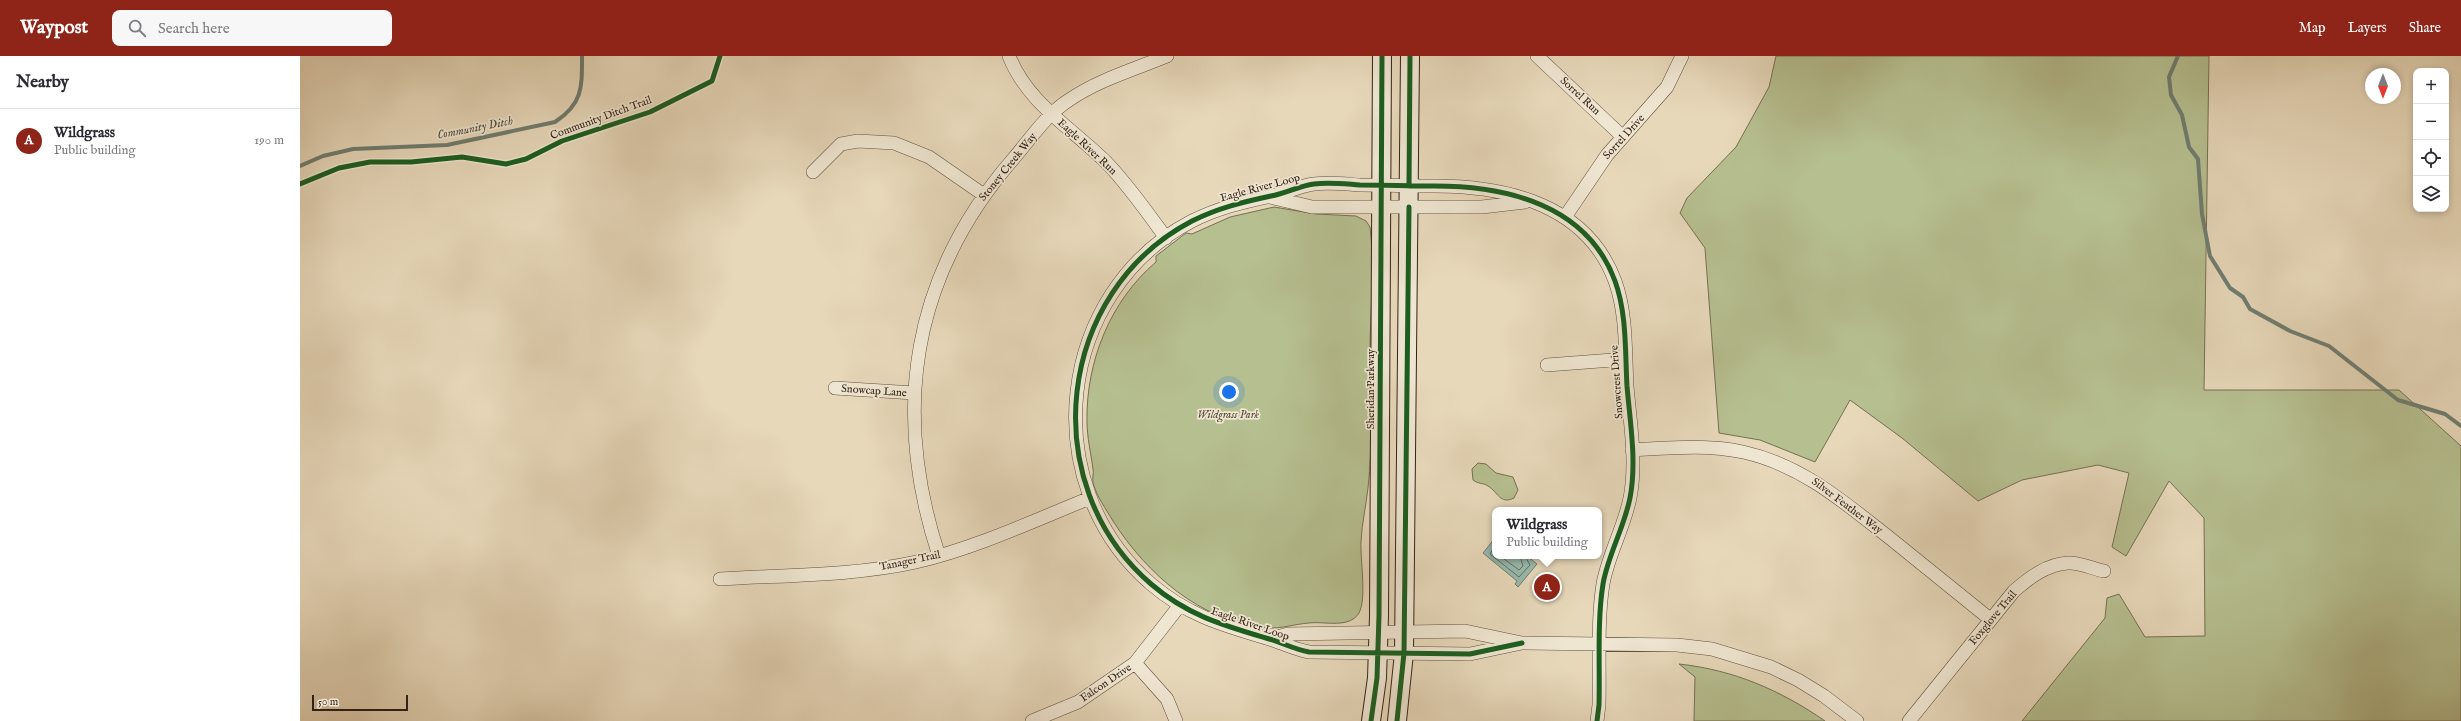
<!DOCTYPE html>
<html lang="en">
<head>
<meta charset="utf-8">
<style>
  :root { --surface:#fff; --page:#f7f7f7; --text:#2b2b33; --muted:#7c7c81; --line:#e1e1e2; --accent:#8f2418 }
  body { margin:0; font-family:"IM FELL English",serif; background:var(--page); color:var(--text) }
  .controls { position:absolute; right:12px; top:12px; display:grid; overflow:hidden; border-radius:8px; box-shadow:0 2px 6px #0003 }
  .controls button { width:36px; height:36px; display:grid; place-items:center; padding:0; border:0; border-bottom:1px solid var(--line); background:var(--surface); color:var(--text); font:20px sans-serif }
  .compass { position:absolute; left:2065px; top:12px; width:36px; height:36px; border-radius:50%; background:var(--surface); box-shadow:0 2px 6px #0003; rotate:180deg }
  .scale { position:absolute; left:12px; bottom:10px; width:96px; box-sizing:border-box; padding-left:4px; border:2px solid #352216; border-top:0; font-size:11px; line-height:14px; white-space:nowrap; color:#352216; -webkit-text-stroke:3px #efe6d2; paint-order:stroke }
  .you { position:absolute; left:929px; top:336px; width:14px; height:14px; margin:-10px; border:3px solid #fff; border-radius:50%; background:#1a73e8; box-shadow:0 0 0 6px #1a73e833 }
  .badge { display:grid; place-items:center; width:26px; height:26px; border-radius:50%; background:var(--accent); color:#fff; font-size:13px; font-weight:700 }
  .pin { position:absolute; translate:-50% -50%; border:2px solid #fff; box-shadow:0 1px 4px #0006 }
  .popup { position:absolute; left:1192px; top:451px; width:110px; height:52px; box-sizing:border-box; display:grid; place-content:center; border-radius:8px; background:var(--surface); filter:drop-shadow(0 1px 3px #0005); font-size:13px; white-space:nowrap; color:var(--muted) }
  .popup b { font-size:15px; color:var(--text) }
  .popup::after { content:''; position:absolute; left:50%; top:100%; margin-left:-8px; border:8px solid transparent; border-top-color:var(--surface) }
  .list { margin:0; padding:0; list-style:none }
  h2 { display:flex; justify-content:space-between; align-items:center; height:52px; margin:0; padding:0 16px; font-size:17px }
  h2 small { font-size:13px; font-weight:400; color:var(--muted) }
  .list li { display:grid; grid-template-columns:26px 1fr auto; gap:12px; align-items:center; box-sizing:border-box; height:64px; padding:0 16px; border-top:1px solid var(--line) }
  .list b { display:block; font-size:15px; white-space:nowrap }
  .list p { margin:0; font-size:13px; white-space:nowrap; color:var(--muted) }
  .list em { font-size:13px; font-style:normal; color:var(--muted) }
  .icon { flex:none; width:22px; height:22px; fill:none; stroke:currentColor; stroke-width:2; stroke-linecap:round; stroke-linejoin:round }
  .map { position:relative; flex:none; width:2161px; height:665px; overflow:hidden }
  header { display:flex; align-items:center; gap:24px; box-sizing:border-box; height:56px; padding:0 20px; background:var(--accent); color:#fff }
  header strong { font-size:19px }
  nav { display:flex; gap:22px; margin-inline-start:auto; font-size:14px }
  .search { width:280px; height:36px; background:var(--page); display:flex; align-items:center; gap:10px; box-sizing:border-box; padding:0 14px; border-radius:8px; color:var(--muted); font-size:15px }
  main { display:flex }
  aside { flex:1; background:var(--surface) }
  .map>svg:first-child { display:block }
  .green { fill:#b6bf90; stroke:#767053 }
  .water { fill:#97baad; stroke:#707d71 }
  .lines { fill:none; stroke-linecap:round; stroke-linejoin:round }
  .shore { stroke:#666e62; stroke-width:1 }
  .stream { stroke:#707d71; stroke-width:4 }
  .street-casing { stroke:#62503f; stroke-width:14 }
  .secondary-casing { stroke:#352216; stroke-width:20 }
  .street { stroke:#efe6d2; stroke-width:13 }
  .secondary { stroke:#efe6d2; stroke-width:18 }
  .cycleway-casing { stroke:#efe6d2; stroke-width:8 }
  .cycleway { stroke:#1b5e20; stroke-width:5 }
  .labels { text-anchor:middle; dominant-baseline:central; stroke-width:3.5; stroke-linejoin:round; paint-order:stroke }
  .street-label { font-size:11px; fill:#352216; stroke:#efe6d2 }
  .park-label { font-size:11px; font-style:italic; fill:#554934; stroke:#efe6d2 }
  .water-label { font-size:12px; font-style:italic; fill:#525043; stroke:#efe6d2 }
</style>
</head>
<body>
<header>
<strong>Waypost</strong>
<div class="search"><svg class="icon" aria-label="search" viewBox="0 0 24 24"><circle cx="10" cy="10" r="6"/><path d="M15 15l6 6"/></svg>Search here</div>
<nav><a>Map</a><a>Layers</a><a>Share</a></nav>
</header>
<main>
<aside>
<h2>Nearby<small></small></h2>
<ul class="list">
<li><span class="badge">A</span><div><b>Wildgrass</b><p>Public building</p></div><em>190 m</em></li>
</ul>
</aside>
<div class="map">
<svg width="2161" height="665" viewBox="0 0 2161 665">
  <rect width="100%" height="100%" fill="#e7d8ba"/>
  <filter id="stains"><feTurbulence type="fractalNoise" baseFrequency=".005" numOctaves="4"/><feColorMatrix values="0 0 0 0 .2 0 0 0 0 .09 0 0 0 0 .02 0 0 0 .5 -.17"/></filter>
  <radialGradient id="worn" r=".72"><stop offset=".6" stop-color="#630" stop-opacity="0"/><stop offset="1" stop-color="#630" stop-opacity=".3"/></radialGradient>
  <!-- green -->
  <path class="green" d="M1476 0H1909L1904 334H2099L2161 390V665H1722L1805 562 1807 542 1819 538 1845 581 1905 580 1904 462 1869 425 1826 500 1812 491 1829 417 1798 409 1722 424 1678 445 1602 382 1550 344 1515 406 1460 384 1419 377 1405 192 1380 157 1387 142 1436 91 1469 31Z
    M974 151 1016 158 1056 160 1066 165 1070 171C1075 209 1070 258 1070 297 1070 341 1073 388 1068 432 1066 450 1062 467 1061 485 1060 503 1067 542 1059 557 1049 573 1025 565 1009 567 995 568 981 573 966 572 900 565 847 518 813 465 806 453 797 441 793 427 792 422 794 418 793 413 791 397 787 382 787 365 786 306 810 245 856 206V200L886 177 892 178 930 161Z
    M1178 407 1186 408 1196 417 1213 421 1218 434 1214 442C1200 449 1198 436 1188 430 1184 427 1178 428 1173 424L1172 413Z
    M1379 608C1434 614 1480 634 1525 665H1394L1395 621Z"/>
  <!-- water -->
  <path class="water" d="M1195 482V500H1227L1237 508 1218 531 1215 528 1217 525 1183 497Z"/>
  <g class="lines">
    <!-- shore -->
    <path class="shore" d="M1195 489 1190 498 1219 521 1230 509 1225 500
      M1200 500 1219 514 1223 510 1220 500"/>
    <!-- stream -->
    <path class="stream" d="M1878 0 1869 21 1871 39 1882 59 1889 91 1898 103 1902 158 1910 200 1930 232 1943 241 1950 253 1990 275 2029 290 2098 344 2145 358 2161 370
      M0 110 23 100 53 93 147 89 255 66C283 48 282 31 282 0"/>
    <defs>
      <path id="street" d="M709 0C728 48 772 72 807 107 829 130 847 156 866 182
        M1237 0 1323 81
        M513 116 541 88 558 85 594 87 629 101 684 139
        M970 141 1012 151H1182L1225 146
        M1265 161 1307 99 1367 31 1382 0
        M1247 309 1326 303
        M535 332 614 337
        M1332 394C1369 392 1406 388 1443 396 1502 409 1545 447 1591 483 1624 510 1657 536 1690 563
        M639 500C591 354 612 219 714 102 731 82 747 58 769 44 798 24 835 13 867 0
        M420 523C485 519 553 520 616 506 676 492 733 465 790 442
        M970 583 988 578 1165 575 1222 587 1377 589 1412 593 1471 611 1498 624 1524 640 1557 665
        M1222 587 1170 598 1009 596C993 593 981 586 966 582 922 569 887 559 851 528 735 428 756 236 892 165 918 152 943 146 971 140 986 137 999 130 1014 128 1029 126 1045 128 1060 129 1085 129 1110 130 1135 130 1207 130 1287 149 1315 225 1327 258 1325 296 1327 330 1330 366 1337 406 1330 442 1324 472 1308 499 1303 528 1297 565 1300 611 1299 649L1297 665
        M835 607 867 643 876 665
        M732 665 778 646 835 607 880 549
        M1609 665 1714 535C1729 522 1747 508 1768 507 1779 506 1793 513 1804 515"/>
      <path id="secondary" d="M1071 665 1077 622 1079 560 1082 0
        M1097 665 1104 597 1110 0"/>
    </defs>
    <!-- street casing -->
    <use href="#street" class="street-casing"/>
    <!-- secondary casing -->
    <use href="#secondary" class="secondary-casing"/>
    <!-- street -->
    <use href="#street" class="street"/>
    <!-- secondary -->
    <use href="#secondary" class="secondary"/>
    <defs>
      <path id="cycleway" d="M0 128 39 112 70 106H111L162 101 206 108 226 103 262 85 350 56 412 25 420 0
        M1109 130 1110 0
        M1222 587 1170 598 1009 596C993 593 981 586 966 582 922 569 887 559 851 528 735 428 756 236 892 165 918 152 943 146 971 140 986 137 999 130 1014 128 1029 126 1045 128 1060 129 1085 129 1110 130 1135 130 1207 130 1287 149 1315 225 1327 258 1325 296 1327 330 1330 366 1337 406 1330 442 1324 472 1308 499 1303 528 1297 565 1300 611 1299 649L1297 665
        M1071 665 1077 622 1079 560 1082 0
        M1097 665 1104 597 1109 151"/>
    </defs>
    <!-- cycleway casing -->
    <use href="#cycleway" class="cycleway-casing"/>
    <!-- cycleway -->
    <use href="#cycleway" class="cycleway"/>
  </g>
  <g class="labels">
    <!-- street labels -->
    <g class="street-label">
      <text transform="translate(1280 40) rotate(43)">Sorrel Run</text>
      <text transform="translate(301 62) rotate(-20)">Community Ditch Trail</text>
      <text transform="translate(1324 81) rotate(-48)">Sorrel Drive</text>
      <text transform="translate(787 91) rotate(43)">Eagle River Run</text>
      <text transform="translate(708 111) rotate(-51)">Stoney Creek Way</text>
      <text transform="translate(960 132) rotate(-15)">Eagle River Loop</text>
      <text transform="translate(1317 326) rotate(-94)">Snowcrest Drive</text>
      <text transform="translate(1071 333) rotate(-90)">Sheridan Parkway</text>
      <text transform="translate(574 335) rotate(4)">Snowcap Lane</text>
      <text transform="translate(1547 450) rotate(37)">Silver Feather Way</text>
      <text transform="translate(610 505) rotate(-12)">Tanager Trail</text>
      <text transform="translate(1693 562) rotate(-50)">Foxglove Trail</text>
      <text transform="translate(950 568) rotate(19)">Eagle River Loop</text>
      <text transform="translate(806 627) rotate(-34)">Falcon Drive</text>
    </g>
    <!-- park labels -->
    <g class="park-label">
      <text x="928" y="359">Wildgrass Park</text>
    </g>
    <!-- water labels -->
    <g class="water-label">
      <text transform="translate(175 72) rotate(-11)">Community Ditch</text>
    </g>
  </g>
  <rect width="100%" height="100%" filter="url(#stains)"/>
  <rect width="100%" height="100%" fill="url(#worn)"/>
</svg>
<div class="controls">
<button>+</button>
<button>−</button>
<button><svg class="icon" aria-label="locate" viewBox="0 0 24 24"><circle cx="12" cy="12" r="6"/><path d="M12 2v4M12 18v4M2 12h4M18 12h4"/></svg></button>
<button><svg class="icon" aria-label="layers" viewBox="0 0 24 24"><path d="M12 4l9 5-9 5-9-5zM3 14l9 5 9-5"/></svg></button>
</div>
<svg class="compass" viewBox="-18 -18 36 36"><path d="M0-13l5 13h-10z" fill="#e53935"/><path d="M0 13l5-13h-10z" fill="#7c7c81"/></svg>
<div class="scale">50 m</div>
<div class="you"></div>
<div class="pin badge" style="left:1247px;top:531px">A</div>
<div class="popup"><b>Wildgrass</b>Public building</div>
</div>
</main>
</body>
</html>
